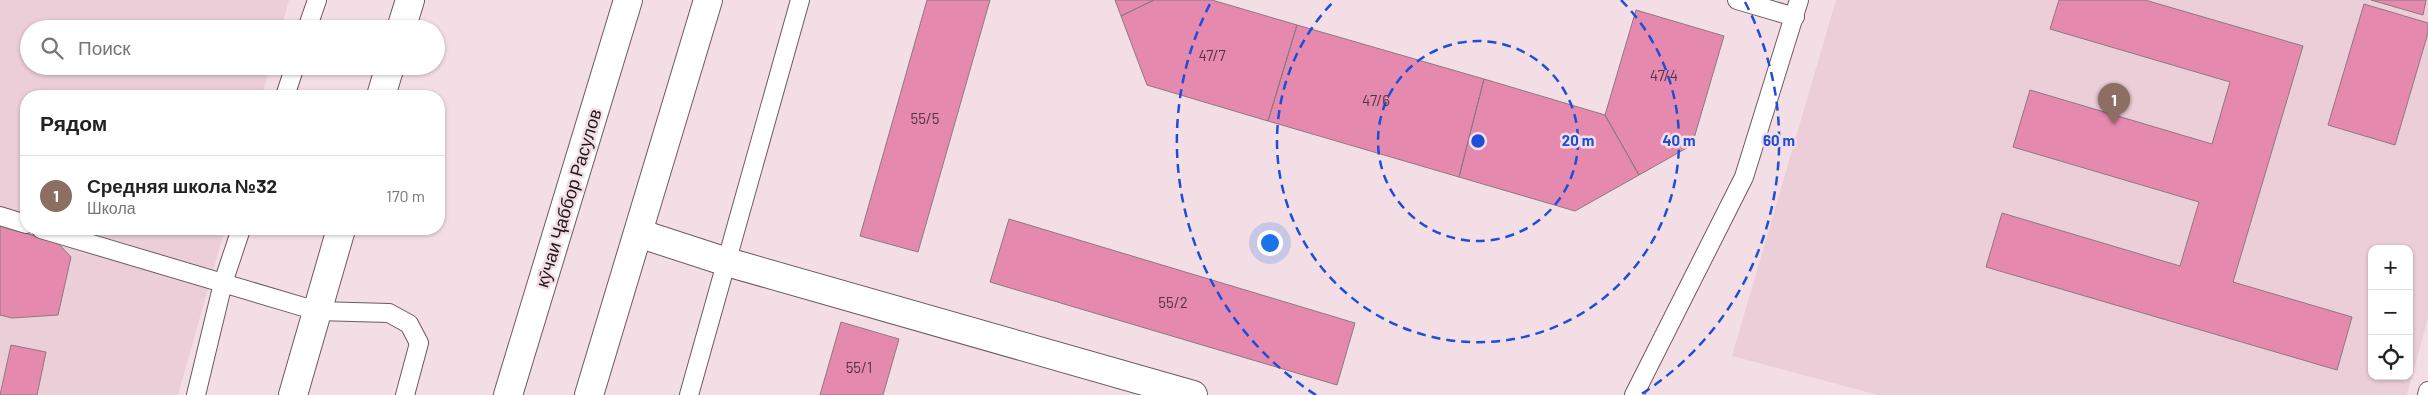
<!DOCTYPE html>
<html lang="ru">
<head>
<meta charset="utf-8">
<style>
  :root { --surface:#fff; --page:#f2f2f2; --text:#222; --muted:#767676; --line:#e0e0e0; --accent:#ea580c }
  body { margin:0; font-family:Barlow,sans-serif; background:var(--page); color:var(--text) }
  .controls { position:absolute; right:15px; bottom:15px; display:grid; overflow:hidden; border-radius:10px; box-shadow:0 1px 4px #0004 }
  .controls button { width:45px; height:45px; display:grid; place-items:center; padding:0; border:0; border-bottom:1px solid var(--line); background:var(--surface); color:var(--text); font:25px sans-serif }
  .you { position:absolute; left:1269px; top:242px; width:18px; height:18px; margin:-12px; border:4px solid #fff; border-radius:50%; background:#1a73e8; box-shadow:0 0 0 8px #1a73e833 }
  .badge { display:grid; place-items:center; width:32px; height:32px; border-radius:50%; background:var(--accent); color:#fff; font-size:16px; font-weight:700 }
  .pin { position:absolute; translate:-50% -41px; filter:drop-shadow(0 1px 2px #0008) }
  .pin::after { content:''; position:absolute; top:26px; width:18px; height:15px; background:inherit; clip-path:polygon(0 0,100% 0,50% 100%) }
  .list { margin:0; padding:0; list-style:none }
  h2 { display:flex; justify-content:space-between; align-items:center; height:65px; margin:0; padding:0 20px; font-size:21px }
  h2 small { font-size:16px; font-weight:400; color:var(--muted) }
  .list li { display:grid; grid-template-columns:32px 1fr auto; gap:15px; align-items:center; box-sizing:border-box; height:80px; padding:0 20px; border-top:1px solid var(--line) }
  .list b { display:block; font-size:19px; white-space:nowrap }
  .list p { margin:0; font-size:16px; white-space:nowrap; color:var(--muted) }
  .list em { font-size:16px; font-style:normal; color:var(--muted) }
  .icon { flex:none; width:28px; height:28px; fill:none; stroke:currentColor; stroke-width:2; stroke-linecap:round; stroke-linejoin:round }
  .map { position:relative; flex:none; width:2428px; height:395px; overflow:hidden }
  .search { position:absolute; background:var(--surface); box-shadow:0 1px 4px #0004; left:20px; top:20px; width:425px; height:55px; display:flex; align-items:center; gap:12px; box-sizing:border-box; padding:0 18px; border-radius:28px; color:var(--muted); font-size:19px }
  .panel { position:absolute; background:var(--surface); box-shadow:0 1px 4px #0004; left:20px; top:90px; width:425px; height:145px; border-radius:20px }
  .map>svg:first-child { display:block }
  .built { fill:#ebced8; fill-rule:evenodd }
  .building { fill:#e689af; stroke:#8c797f }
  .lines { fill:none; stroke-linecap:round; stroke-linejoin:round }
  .service-casing { stroke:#6c5a60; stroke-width:20 }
  .minor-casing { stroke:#6c5a60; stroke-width:30 }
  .primary-casing { stroke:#6c5a60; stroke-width:30 }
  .service { stroke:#fff; stroke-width:18 }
  .minor { stroke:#fff; stroke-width:28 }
  .primary { stroke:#fff; stroke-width:28 }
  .ring { fill:none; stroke:#1d4ed8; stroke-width:2.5; stroke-dasharray:9 6 }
  .labels { text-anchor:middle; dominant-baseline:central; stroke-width:5; stroke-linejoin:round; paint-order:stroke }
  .number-label { font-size:15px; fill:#523540 }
  .street-label { font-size:18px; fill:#20191b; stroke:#f4dee6 }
  .centre { fill:#1d4ed8; stroke:#f4dee6; stroke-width:2.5 }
  .ring-label { font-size:15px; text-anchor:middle; font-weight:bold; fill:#1d4ed8; stroke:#f4dee6; stroke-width:5; stroke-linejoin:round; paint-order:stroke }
</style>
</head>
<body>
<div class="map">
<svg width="2428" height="395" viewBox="0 0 2428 395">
  <rect width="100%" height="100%" fill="#f4dee6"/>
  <!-- built -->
  <path class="built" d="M0 0H289L281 29H29V66H270L262 96H26V229H225L178 395H0Z
    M1836 0H2428V318L2407 395H1878L1732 356ZM2372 249H2409V376H2372Z"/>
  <!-- building -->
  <path class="building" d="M927 0H990L918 252 860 236Z
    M1115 0H1154L1121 16Z
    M1154 0H1212L1297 25 1268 121 1147 85 1121 16Z
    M2059 0H2145L2303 46 2233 282 2352 317 2337 370 1986 267 2002 213 2180 266 2199 202 2013 147 2030 90 2212 144 2230 82 2050 29Z
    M2371 0H2426L2423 15Z
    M2364 4 2428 23V33L2395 145 2328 125Z
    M1636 10 1724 36 1692 145 1639 175 1605 115Z
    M1297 25 1484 79 1459 177 1268 121Z
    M1484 79 1605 115 1639 175 1575 211 1459 177Z
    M1009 219 1355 323 1337 385 990 282Z
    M0 226 57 242 71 257 58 315 12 318 0 315Z
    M841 322 899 339 883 395H820Z
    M11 345 46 352 37 395H0Z"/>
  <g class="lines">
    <defs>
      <path id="service" d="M1737 0 1795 17
        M307 29 317 0
        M285 96 295 66
        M0 216 26 224
        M41 229 317 311 389 313 409 324 419 343 405 395
        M196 395 223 283 241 229
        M689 395 800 0
        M1634 395 1744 177 1799 0
        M2427 395 2428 391"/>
      <path id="minor" d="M638 233 727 262 1193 395
        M589 395 708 0"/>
      <path id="primary" d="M401 29 410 0
        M381 96 390 66
        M293 395 341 229
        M508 395 628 0"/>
    </defs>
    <!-- service casing -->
    <use href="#service" class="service-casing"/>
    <!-- minor casing -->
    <use href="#minor" class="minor-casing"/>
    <!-- primary casing -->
    <use href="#primary" class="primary-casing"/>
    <!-- service -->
    <use href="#service" class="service"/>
    <!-- minor -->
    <use href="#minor" class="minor"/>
    <!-- primary -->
    <use href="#primary" class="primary"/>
  </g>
  <!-- distance rings -->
  <g class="ring">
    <circle cx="1478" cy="141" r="100"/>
    <path d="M1621 0A201 201 0 1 1 1335 0"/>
    <path d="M1316 395A301 301 0 0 1 1211 2M1745 2A301 301 0 0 1 1640 395"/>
  </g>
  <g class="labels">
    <!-- number labels -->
    <g class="number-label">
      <text x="1212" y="55">47/7</text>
      <text x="1664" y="75">47/4</text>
      <text x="1376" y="100">47/6</text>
      <text x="925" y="118">55/5</text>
      <text x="1173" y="302">55/2</text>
      <text x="859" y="367">55/1</text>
    </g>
    <!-- street labels -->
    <g class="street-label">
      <text transform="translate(568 198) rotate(-73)">кӯчаи Ҷаббор Расулов</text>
    </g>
  </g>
  <circle cx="1478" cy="141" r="8" class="centre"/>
  <g class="ring-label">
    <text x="1578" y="146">20 m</text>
    <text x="1679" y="146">40 m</text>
    <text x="1779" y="146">60 m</text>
  </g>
</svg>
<div class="controls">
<button>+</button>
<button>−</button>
<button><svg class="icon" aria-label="locate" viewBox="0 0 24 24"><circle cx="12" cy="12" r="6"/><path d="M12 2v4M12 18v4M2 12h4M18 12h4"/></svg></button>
</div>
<div class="you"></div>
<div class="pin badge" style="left:2114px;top:124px;background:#8d6e63">1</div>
<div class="search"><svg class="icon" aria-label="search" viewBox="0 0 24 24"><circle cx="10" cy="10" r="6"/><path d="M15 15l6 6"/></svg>Поиск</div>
<section class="panel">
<h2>Рядом<small></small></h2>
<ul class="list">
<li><span class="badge" style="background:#8d6e63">1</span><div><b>Средняя школа №32</b><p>Школа</p></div><em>170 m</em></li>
</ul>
</section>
</div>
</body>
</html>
